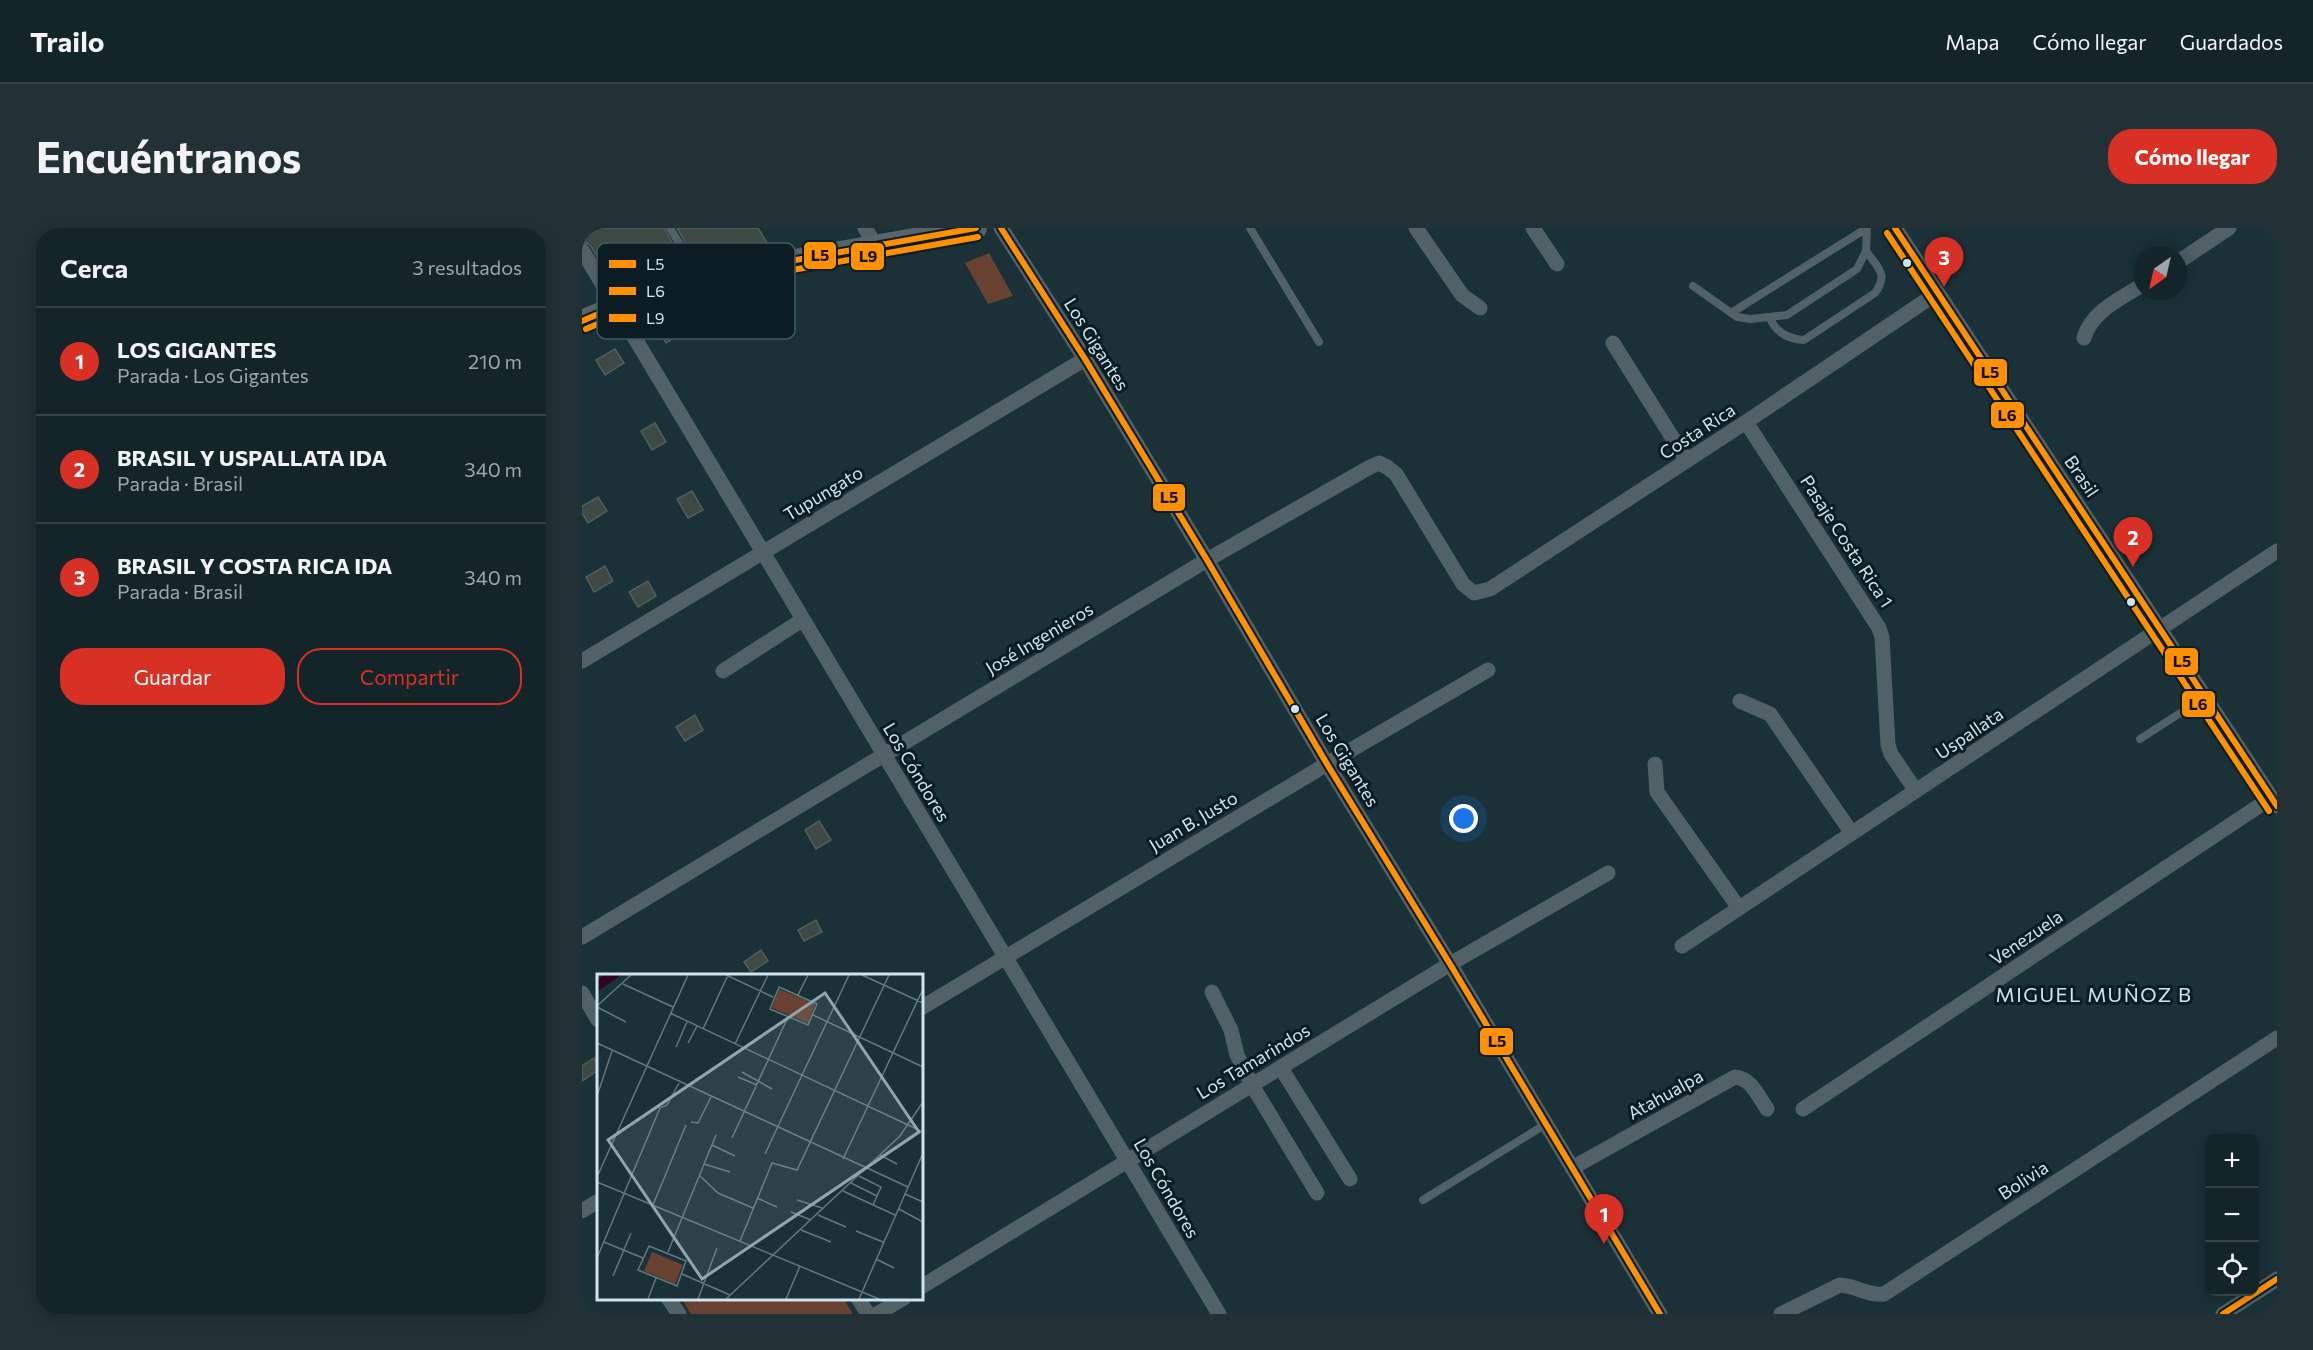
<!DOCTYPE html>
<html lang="es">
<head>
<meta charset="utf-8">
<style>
  :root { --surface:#142529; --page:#213135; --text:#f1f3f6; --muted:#9da5a8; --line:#334246; --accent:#d93025 }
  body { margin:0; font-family:Commissioner,sans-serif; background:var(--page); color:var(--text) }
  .controls { position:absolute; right:18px; bottom:18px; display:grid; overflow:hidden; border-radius:12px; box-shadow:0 3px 15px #0003 }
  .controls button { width:54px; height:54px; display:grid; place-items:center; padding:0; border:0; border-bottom:2px solid var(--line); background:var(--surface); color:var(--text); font:30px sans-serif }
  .compass { position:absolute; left:1551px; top:18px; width:54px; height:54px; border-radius:50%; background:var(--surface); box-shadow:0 3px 15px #0003; rotate:214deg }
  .you { position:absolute; left:882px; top:591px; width:21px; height:21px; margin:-15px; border:4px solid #fff; border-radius:50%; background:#1a73e8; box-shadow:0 0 0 9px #1a73e833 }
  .badge { display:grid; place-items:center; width:39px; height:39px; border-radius:50%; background:var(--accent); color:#fff; font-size:20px; font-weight:700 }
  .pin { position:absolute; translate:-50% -50px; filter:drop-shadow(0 2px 3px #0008) }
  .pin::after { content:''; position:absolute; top:32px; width:21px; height:18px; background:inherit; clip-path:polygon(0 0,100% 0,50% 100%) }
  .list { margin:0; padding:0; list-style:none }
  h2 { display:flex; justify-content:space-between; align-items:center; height:78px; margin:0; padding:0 24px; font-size:26px }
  h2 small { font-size:20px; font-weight:400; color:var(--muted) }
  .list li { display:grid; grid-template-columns:39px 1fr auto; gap:18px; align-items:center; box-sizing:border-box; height:108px; padding:0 24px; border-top:2px solid var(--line) }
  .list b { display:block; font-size:22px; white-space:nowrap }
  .list p { margin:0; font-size:20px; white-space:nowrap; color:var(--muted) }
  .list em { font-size:20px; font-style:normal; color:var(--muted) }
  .actions { display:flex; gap:12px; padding:18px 24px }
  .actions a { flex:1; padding:14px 0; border:2px solid var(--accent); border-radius:24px; text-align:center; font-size:21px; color:var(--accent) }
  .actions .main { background:var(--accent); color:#fff }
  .icon { flex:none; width:33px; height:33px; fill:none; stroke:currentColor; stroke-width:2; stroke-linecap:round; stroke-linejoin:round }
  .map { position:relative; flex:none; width:1695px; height:1086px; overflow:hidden; border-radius:24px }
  header { display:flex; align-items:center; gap:36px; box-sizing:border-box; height:84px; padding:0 30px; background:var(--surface); border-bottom:2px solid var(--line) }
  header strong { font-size:28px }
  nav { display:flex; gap:33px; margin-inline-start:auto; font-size:21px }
  .intro { display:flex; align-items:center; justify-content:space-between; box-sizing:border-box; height:144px; padding:0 36px }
  h1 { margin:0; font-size:42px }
  .button { padding:15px 27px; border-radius:24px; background:var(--accent); color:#fff; font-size:21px; font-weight:700 }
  main { display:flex; gap:36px; padding:0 36px }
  aside { flex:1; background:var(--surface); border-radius:24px; box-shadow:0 3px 15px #0003 }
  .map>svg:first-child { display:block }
  .green { fill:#684132 }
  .building { fill:#3e4844; stroke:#545e59; stroke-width:1.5 }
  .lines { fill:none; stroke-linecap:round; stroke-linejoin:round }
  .service { stroke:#516166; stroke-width:8 }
  .minor { stroke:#516166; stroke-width:15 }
  .secondary { stroke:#56646c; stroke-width:22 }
  .bus-1-casing { stroke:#0b1c22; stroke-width:10 }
  .bus-2-casing { stroke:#0b1c22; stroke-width:10 }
  .bus-3-casing { stroke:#0b1c22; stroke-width:10 }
  .bus-1 { stroke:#ff9000; stroke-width:6 }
  .bus-2 { stroke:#ff9000; stroke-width:6 }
  .bus-3 { stroke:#ff9000; stroke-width:6 }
  .bus-dot { fill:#cfe4ec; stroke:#0b1c22; stroke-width:2 }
  .labels { text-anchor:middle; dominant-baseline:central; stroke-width:6; stroke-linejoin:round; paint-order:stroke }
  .street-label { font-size:18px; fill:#cfe4ec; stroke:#0b1c22 }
  .neighbourhood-label { font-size:20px; letter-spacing:1.5px; fill:#cfe4ec; stroke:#0b1c22 }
  .inset-road { fill:none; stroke:#62797f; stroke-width:1.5 }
  .view { fill:#90a5ad; fill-opacity:0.15; stroke:#90a5ad; stroke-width:3 }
  .inset-edge { fill:none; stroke:#cfe4ec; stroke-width:3 }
  .key { fill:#0b1c22; stroke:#46585f; stroke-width:1.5 }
  .key-label { font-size:16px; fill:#cfe4ec }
  .line-badge { stroke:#0b1c22; stroke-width:2 }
  .pale-badge-label { font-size:16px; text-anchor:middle; font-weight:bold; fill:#111 }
</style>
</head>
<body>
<header>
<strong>Trailo</strong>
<nav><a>Mapa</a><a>Cómo llegar</a><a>Guardados</a></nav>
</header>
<div class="intro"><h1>Encuéntranos</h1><a class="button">Cómo llegar</a></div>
<main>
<aside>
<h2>Cerca<small>3 resultados</small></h2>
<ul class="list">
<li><span class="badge">1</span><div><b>LOS GIGANTES</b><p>Parada · Los Gigantes</p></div><em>210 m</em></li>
<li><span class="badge">2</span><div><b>BRASIL Y USPALLATA IDA</b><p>Parada · Brasil</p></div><em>340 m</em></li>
<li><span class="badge">3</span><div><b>BRASIL Y COSTA RICA IDA</b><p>Parada · Brasil</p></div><em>340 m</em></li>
</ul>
<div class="actions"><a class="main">Guardar</a><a>Compartir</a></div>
</aside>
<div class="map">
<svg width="1695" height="1086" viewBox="0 0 1695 1086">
  <rect width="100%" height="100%" fill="#1a3137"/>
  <!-- green -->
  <path class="green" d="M407 25 431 68 406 76 383 35Z
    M99 1070H261L271 1086H109Z"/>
  <!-- building -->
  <path class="building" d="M0 0H82L104 39 66 50 36 63 8 17 0 12Z
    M95 0H176L188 20 116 36Z
    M81 82 100 104 84 115 69 88Z
    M33 121 42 135 23 147 14 132Z
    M73 195 84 214 70 222 59 203Z
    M110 263 121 282 106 290 95 271Z
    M16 269 25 283 6 295 0 285V278Z
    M23 338 31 353 12 364 4 349Z
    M66 353 74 368 56 379 47 364Z
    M113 487 121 502 103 513 94 499Z
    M237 593 249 612 234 621 223 602Z
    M234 692 240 704 222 713 216 702Z
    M179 722 186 733 169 744 162 734Z
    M12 830 16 836V842L0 853V838Z"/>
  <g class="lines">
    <!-- service -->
    <path class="service" d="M88 0 117 48
      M668 0 737 114
      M1111 58 1155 89 1168 91 1205 87 1275 41 1284 23 1285 0
      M1149 85 1285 0
      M1188 90C1194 105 1206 111 1222 112L1293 65C1307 46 1296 40 1284 23
      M1558 511 1623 469
      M841 972 964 896"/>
    <!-- minor -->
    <path class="minor" d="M283 0 294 18
      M419 0 503 131 625 332 745 536 868 736 1078 1086
      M834 0 880 67 898 80
      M951 0 975 36
      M1313 0 1695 578
      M0 22 637 1086
      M1596 34 1647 0
      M1502 110C1509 84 1538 71 1560 57
      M1031 115 1105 233
      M1164 194 1297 400 1300 409 1306 517 1309 526 1334 563
      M0 433 503 131
      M141 443 220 392
      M1158 473 1188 486 1269 604
      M1073 536 1075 564 1157 680
      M0 709 625 332 788 239 797 235 805 239 814 246 881 356 892 365 908 361 1164 194 1355 65
      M1100 718 1695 323
      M630 764 649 802 655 827 670 857 735 965
      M0 765 16 792
      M339 780 745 536 906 442
      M699 840 768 951
      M1221 881 1689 570
      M990 940 1153 849C1169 850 1177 869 1185 881
      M0 983 16 973
      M339 1059 868 736 1026 645
      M86 1070 97 1086
      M276 1070 286 1086
      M295 1086 322 1070
      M1199 1086 1258 1057C1274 1058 1287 1068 1302 1066L1695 810
      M1641 1086 1695 1051"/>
    <!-- secondary -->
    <path class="secondary" d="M0 93 70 63 118 49 394 0"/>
    <defs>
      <path id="bus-1" d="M419 0 503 131 625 332 745 536 868 736 1078 1086
        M1313 0 1695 578
        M0 93 70 63 118 49 394 0
        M1641 1086 1695 1051"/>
      <path id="bus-2" d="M1305 5 1687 583"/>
      <path id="bus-3" d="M4 101 73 71 120 58 396 9"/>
    </defs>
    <!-- bus-1 casing -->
    <use href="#bus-1" class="bus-1-casing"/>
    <!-- bus-2 casing -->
    <use href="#bus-2" class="bus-2-casing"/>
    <!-- bus-3 casing -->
    <use href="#bus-3" class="bus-3-casing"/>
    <!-- bus-1 -->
    <use href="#bus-1" class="bus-1"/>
    <!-- bus-2 -->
    <use href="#bus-2" class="bus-2"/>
    <!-- bus-3 -->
    <use href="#bus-3" class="bus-3"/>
  </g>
  <!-- markers -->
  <g class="bus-dot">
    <circle cx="1325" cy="35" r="5"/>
    <circle cx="1549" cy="374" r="5"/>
    <circle cx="713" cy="481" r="5"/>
  </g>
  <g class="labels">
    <!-- street labels -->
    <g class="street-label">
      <text transform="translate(515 116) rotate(58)">Los Gigantes</text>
      <text transform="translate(1115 203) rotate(-33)">Costa Rica</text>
      <text transform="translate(1500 248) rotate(56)">Brasil</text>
      <text transform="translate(241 265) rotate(-31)">Tupungato</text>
      <text transform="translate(1265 313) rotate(57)">Pasaje Costa Rica 1</text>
      <text transform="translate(457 410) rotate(-31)">José Ingenieros</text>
      <text transform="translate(1387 505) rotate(-34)">Uspallata</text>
      <text transform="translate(766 532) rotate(59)">Los Gigantes</text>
      <text transform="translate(335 544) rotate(59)">Los Cóndores</text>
      <text transform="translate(611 593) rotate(-31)">Juan B. Justo</text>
      <text transform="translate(1444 709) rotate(-34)">Venezuela</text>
      <text transform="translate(671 833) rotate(-31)">Los Tamarindos</text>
      <text transform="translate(1083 866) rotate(-29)">Atahualpa</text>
      <text transform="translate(1441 952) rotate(-33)">Bolivia</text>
      <text transform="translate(585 960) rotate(60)">Los Cóndores</text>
    </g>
    <!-- neighbourhood labels -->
    <g class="neighbourhood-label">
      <text x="1512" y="766">MIGUEL MUÑOZ B</text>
    </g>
  </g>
  <!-- overview -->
  <g transform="translate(15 746)">
    <rect width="326" height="326" fill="#1a3137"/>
    <path d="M182 15 218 30 211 49 175 34ZM55 278 86 291 78 310 47 297Z" fill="#684132"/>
    <path d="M7 1H24L0 18V7Z" fill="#300425"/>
    <path class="inset-road" d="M129 1 176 23M265 1 326 29M26 10 76 33M182 13 220 30 211 51 173 35ZM201 21 211 1M0 32 34 1M0 33 29 48M73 39 326 158M216 41 326 93M106 55 131 1M0 69 311 213M91 69 100 52M138 70 171 1M79 73 90 48M145 98 175 115M141 103 160 111M0 122 15 77M94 148 101 149 114 123M135 164 191 43M115 171 138 182M168 180 252 1M283 181 300 190M246 185 326 15M107 190 133 198M102 201 121 219 156 234M262 202 284 213 276 231M0 203 91 1M0 208 282 325M254 209 280 222M246 217 298 241M308 220 326 228M160 224 180 233M200 226 225 234M56 231 89 151M302 235 326 248M194 238 214 246M221 241 249 253M204 256 234 268M259 257 286 268M143 267 175 189 200 196 292 1M7 268 46 284M52 272 89 287 80 312 41 296ZM71 278 119 161M0 284 63 134 70 131 82 109M279 285 297 294M85 300 133 321M16 302 34 259M51 325 59 304M101 325 120 274M129 325 303 162 326 128M189 325 203 292M262 325 326 179"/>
    <path class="view" d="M228 19 322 158 105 305 11 166Z"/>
    <rect width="326" height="326" class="inset-edge"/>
  </g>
  <!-- legend -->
  <rect x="15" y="15" width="198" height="96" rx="9" class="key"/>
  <rect x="27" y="32" width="27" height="8" fill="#ff9000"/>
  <rect x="27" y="59" width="27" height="8" fill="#ff9000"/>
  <rect x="27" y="86" width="27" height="8" fill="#ff9000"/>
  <g class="key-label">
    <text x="64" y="42">L5</text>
    <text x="64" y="69">L6</text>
    <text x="64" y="96">L9</text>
  </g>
  <g class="line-badge">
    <rect x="221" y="13" width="34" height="29" rx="6" fill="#ff9000"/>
    <rect x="268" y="14" width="35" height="29" rx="6" fill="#ff9000"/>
    <rect x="1391" y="130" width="35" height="29" rx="6" fill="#ff9000"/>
    <rect x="1408" y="173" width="35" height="28" rx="6" fill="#ff9000"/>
    <rect x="570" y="255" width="34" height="29" rx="6" fill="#ff9000"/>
    <rect x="1582" y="419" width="35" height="29" rx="6" fill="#ff9000"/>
    <rect x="1599" y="462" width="35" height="28" rx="6" fill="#ff9000"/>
    <rect x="897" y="799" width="35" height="29" rx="6" fill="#ff9000"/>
  </g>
  <g class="pale-badge-label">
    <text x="238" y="33">L5</text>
    <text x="286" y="34">L9</text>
    <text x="1408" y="150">L5</text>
    <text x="1425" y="193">L6</text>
    <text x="587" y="275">L5</text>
    <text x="1600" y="439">L5</text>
    <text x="1616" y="482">L6</text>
    <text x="915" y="819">L5</text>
  </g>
</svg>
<div class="controls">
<button>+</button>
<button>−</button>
<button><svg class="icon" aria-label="locate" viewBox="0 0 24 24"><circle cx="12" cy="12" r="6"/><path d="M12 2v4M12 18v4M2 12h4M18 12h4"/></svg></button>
</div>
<svg class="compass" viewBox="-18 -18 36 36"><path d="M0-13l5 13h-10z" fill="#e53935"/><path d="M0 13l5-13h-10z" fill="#9da5a8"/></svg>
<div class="you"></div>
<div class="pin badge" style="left:1022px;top:1016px">1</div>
<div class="pin badge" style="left:1551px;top:339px">2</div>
<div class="pin badge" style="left:1362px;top:59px">3</div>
</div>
</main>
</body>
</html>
